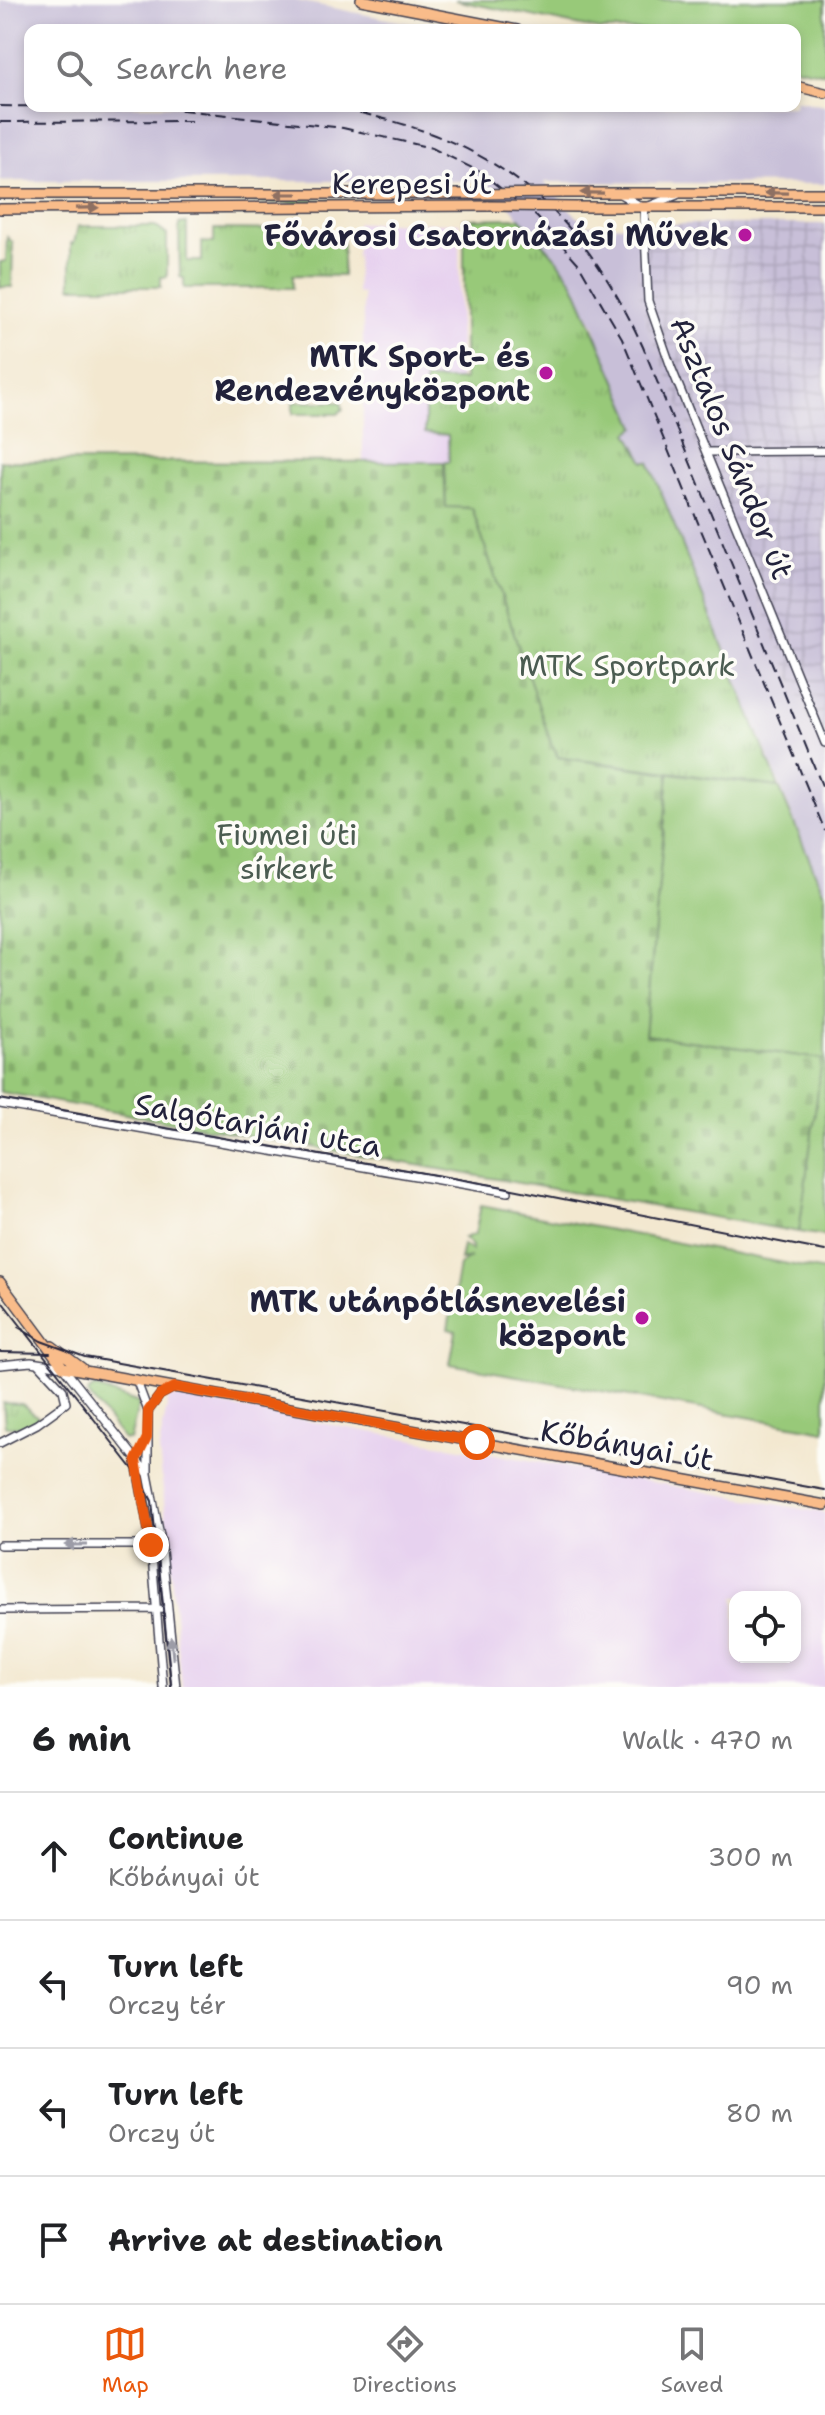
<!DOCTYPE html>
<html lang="en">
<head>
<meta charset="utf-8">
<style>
  :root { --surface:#fff; --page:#f6f6f6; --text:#202124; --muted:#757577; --line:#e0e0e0; --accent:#ea580c }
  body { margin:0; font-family:"Shantell Sans",sans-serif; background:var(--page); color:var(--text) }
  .controls { position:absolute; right:24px; bottom:24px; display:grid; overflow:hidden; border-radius:16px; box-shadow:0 4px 12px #0003 }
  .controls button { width:72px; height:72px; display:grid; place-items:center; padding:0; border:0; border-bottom:2px solid var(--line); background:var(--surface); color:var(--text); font:40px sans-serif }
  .stop { position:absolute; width:24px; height:24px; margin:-18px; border:6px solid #ea580c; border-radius:50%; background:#fff }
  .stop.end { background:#ea580c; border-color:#fff; box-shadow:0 2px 8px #0008 }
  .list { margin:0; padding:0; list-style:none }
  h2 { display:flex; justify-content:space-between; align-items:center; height:104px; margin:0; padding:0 32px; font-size:34px }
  h2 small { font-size:26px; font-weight:400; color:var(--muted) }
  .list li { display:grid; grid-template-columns:52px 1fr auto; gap:24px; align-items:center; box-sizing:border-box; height:128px; padding:0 32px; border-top:2px solid var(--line) }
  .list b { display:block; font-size:30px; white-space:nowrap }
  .list p { margin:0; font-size:26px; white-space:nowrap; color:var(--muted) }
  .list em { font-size:26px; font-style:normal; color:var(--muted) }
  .icon { flex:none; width:44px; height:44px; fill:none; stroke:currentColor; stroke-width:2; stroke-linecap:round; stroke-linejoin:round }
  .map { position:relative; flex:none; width:825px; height:1687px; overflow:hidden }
  .search { position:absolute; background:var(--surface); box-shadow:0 4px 12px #0003; left:24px; right:24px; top:24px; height:88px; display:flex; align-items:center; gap:20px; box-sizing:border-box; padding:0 28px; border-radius:16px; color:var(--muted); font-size:30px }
  .sheet { height:616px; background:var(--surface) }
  nav { display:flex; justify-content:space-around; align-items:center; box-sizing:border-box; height:112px; border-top:2px solid var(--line); background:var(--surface); font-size:22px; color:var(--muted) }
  nav a { display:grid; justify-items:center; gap:4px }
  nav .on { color:var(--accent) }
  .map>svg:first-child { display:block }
  .built { fill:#e7d2ef; fill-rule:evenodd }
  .industrial { fill:url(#industrial-grid) }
  .railway { fill:#c8bfd8 }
  .grass { fill:#98c979; stroke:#5d765a; stroke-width:2 }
  .cemetery { fill:url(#cemetery-stones); stroke:#5d765a; stroke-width:2 }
  .park { fill:url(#park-tufts); stroke:#5d765a; stroke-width:2 }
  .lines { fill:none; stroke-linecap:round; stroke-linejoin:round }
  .minor-casing { stroke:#414051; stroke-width:10 }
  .major-casing { stroke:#414051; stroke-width:12 }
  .minor { stroke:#fff; stroke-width:7 }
  .major { stroke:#f9bc8a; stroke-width:9 }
  .tram { stroke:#22223b; stroke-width:2 }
  .rail { stroke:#22223b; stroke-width:2; stroke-dasharray:12 6; stroke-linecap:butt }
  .major-bridge-casing { stroke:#414051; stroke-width:12; stroke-linecap:butt }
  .major-bridge { stroke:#f9bc8a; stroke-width:9 }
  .oneway { fill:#8e6f62 }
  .oneway2 { fill:#9c9ca7 }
  .route { stroke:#ea580c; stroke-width:10 }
  .poi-dot { fill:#b5179e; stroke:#fdfcf7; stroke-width:3 }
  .labels { text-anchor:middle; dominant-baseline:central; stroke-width:7; stroke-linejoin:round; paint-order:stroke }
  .street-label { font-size:30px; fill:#22223b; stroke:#fdfcf7 }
  .poi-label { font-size:30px; font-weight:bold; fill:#22223b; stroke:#fdfcf7; text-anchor:end }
  .park-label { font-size:30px; fill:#4b5c51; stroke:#fdfcf7 }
</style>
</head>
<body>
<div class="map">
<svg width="825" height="1687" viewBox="0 0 825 1687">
  <defs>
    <pattern id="industrial-grid" width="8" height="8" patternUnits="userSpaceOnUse" patternTransform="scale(2)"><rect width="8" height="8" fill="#c8bfd8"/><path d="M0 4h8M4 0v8" fill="none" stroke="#aca4ba"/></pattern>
    <pattern id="cemetery-stones" width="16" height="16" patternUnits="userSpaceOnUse" patternTransform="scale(2)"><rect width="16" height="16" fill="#98c979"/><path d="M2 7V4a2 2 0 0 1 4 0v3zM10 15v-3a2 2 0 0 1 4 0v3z" fill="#83ac6a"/></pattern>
    <pattern id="park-tufts" width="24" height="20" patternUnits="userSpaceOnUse" patternTransform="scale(2)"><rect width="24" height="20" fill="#98c979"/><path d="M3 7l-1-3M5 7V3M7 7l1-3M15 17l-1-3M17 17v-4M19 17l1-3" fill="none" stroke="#83ac6a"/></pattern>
  </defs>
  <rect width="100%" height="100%" fill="#fdfcf7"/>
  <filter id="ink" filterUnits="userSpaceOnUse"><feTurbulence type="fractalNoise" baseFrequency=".0125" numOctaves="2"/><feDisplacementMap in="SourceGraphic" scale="16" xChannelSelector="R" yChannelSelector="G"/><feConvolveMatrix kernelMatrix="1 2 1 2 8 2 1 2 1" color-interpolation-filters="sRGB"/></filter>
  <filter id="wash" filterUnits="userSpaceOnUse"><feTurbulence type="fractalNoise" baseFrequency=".006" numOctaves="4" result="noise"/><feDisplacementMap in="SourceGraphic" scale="32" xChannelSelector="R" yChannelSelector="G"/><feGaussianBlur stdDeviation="1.8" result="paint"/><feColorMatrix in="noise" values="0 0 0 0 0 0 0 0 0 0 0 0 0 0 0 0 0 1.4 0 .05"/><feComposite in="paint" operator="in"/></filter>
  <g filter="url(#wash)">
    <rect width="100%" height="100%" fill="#f3e8d0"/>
    <!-- built -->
    <path class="built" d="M357 223H459L460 380H426L425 433 448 434 449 462H363V294L357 293Z
      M169 1396 825 1513V1687H182L159 1448ZM735 1597H795V1657H735Z"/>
    <!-- industrial -->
    <path class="industrial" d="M653 224H825V761L650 333 639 295 638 226Z"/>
    <!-- railway -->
    <path class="railway" d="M0 0H294L441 30H30V106H795V100L825 106V184L544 182 585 225 638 226 639 295 650 333 825 761V896L649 462H644L628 433 594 325 558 260 496 191 481 181H0Z"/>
    <!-- grass -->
    <path class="grass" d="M455 0H825V73L795 67V30H600Z
      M196 200H356L319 204Z
      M293 402H341L343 409 338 414H293Z
      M669 773 779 787 825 896V1236L799 1232 821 1059 645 1035Z
      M481 1205 825 1271V1431L450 1364 456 1331 448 1329 459 1265 471 1257 460 1260 463 1245 472 1251V1246L464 1238 475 1234Z
      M94 1387 139 1403 130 1440H124L87 1393Z"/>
    <!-- cemetery -->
    <path class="cemetery" d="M0 461 444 462 446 506 472 508 558 757 669 773 645 1035 822 1059 799 1232 0 1092Z"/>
    <!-- park -->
    <path class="park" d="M520 218 558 260 574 284 636 427 628 433 644 462H649L779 787 558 757 551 743 472 508 446 507 444 462H449L448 435 425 433V380H464V219Z
      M187 223V261H202V242L214 243V229L307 230 325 241 343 239V276L293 275V288H184V278L180 277 179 224Z
      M78 226H155L167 235V277H161V287H71V243H74Z
      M7 237 13 243 12 287H0V262L6 261Z
      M3 1403 22 1404 39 1418 26 1427 5 1426Z"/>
  </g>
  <g filter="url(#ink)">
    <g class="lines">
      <defs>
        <path id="minor" d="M620 194 644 208 677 195
          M644 208 648 301 671 367 825 743
          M706 452 825 451
          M0 1104 508 1192
          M0 1365 31 1362 63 1367 148 1474 161 1541 176 1687
          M136 1379 148 1411V1474
          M148 1411 160 1395 175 1387
          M0 1443 37 1424 66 1403 63 1390 39 1364
          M136 1462 151 1545 163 1687
          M0 1545H151
          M0 1610 168 1609"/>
        <path id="major" d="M361 0 517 30
          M795 86 825 93
          M562 193H825
          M0 194H475
          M577 207H825
          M0 209 489 206
          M0 1282 63 1367 825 1505
          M52 1346 82 1368"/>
      </defs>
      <!-- minor casing -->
      <use href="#minor" class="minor-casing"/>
      <!-- major casing -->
      <use href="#major" class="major-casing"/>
      <!-- minor -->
      <use href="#minor" class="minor"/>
      <!-- major -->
      <use href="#major" class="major"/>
      <!-- tram -->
      <path class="tram" d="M0 1099 498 1186 825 1251
        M0 1299 140 1478 152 1501 171 1687
        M18 1327 41 1341 85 1357 825 1490
        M0 1352 50 1353"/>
      <!-- rail -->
      <path class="rail" d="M0 106 164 108 343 128 432 148 480 172 537 217 578 263 622 338 825 831
        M324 106C485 133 575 198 643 347L825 793
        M0 122 198 121"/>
      <defs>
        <path id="major-bridge" d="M475 194 562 193
          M489 206 577 207"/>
      </defs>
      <!-- major-bridge casing -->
      <use href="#major-bridge" class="major-bridge-casing"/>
      <!-- major-bridge -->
      <use href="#major-bridge" class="major-bridge"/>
    </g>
    <!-- one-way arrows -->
    <defs><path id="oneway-solid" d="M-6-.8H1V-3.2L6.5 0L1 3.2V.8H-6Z" transform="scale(2)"/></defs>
    <g class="oneway">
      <use href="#oneway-solid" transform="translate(592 193) rotate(-179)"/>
      <use href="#oneway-solid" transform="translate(776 193) rotate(-179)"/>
      <use href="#oneway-solid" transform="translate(286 194) rotate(-180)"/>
      <use href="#oneway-solid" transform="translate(87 208) rotate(-1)"/>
    </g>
    <g class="oneway2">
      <use href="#oneway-solid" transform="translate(76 1545) rotate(180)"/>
      <use href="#oneway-solid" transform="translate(172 1648) rotate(-96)"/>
    </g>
  </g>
  <g class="lines" filter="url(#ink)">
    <!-- route -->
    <path class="route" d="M151 1545 136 1460 147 1438 148 1411 160 1395 175 1387 477 1442"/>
  </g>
  <!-- markers -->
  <g class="poi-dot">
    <circle cx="745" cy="235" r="8"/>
    <circle cx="546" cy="373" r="8"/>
    <circle cx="642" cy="1318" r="8"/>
  </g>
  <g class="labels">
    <!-- street labels -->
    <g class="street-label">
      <text x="412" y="183">Kerepesi út</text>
      <text transform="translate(732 448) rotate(68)">Asztalos Sándor út</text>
      <text transform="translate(258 1125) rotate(10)">Salgótarjáni utca</text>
      <text transform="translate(627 1445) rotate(10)">Kőbányai út</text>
    </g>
    <!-- poi labels -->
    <g class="poi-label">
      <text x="729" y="235">Fővárosi Csatornázási Művek</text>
      <text x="530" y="356">MTK Sport- és<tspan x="530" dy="34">Rendezvényközpont</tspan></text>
      <text x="626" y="1301">MTK utánpótlásnevelési<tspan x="626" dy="34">központ</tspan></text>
    </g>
    <!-- park labels -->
    <g class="park-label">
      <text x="627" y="665">MTK Sportpark</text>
      <text x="287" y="834">Fiumei úti<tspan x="287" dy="34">sírkert</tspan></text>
    </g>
  </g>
</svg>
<div class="controls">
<button><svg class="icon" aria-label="locate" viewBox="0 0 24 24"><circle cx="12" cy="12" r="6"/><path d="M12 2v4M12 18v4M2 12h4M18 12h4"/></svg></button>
</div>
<div class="stop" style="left:477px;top:1442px"></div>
<div class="stop end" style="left:151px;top:1545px"></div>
<div class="search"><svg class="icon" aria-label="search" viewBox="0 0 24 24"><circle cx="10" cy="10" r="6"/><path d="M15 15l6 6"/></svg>Search here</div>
</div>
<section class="sheet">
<h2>6 min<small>Walk · 470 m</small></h2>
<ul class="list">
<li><svg class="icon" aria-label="ahead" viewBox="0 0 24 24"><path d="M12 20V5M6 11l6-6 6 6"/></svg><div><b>Continue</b><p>Kőbányai út</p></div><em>300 m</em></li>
<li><svg class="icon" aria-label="left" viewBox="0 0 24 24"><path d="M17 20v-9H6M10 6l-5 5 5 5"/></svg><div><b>Turn left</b><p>Orczy tér</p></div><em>90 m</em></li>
<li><svg class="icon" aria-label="left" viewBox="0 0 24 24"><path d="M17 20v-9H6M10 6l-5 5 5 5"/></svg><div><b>Turn left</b><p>Orczy út</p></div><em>80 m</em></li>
<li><svg class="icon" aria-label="arrive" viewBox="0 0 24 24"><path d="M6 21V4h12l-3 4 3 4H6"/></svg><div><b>Arrive at destination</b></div></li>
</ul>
</section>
<nav>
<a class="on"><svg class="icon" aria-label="map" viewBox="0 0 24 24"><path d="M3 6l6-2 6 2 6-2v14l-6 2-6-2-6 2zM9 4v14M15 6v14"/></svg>Map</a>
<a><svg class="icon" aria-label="directions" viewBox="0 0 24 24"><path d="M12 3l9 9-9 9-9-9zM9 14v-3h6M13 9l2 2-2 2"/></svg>Directions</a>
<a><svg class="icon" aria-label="saved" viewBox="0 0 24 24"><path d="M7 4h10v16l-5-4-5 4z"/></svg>Saved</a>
</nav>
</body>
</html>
